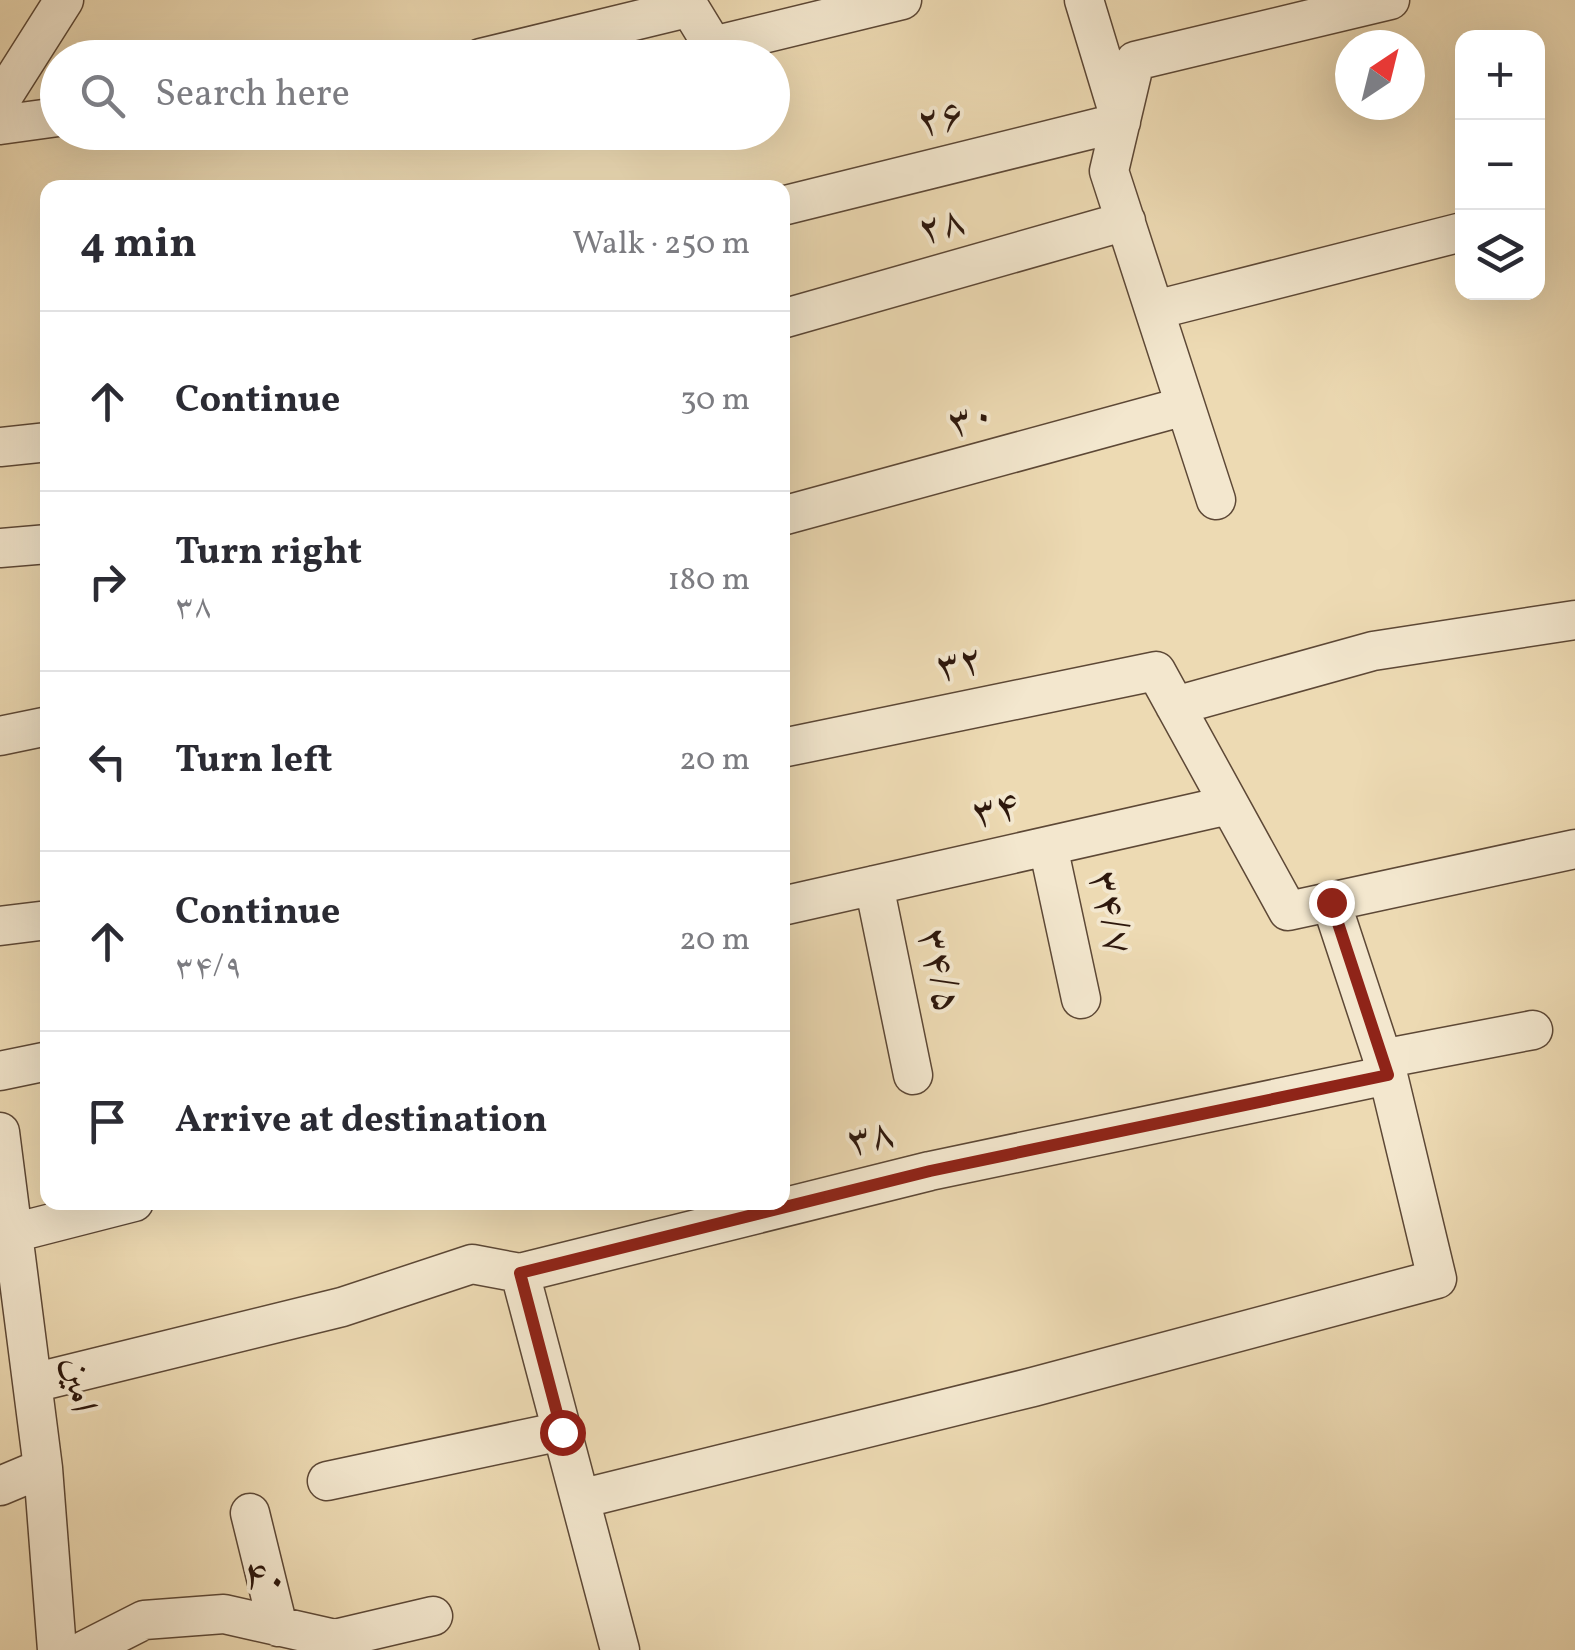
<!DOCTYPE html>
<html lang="en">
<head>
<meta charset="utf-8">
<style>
  :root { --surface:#fff; --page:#f2f2f3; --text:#2b2b33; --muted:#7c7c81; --line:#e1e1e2 }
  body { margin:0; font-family:Vollkorn,Amiri,serif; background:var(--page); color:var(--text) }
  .controls { position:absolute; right:30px; top:30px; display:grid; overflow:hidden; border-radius:20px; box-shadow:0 10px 40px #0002 }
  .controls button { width:90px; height:90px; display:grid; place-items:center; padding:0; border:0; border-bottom:2px solid var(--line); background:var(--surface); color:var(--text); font:50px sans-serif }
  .compass { position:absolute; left:1335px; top:30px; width:90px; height:90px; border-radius:50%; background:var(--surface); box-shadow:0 10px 40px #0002; rotate:35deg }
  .stop { position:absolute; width:30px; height:30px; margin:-22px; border:8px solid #8f2418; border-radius:50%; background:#fff }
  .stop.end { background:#8f2418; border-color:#fff; box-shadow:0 2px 10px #0008 }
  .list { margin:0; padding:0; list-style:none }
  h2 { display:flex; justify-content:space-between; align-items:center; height:130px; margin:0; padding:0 40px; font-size:42px }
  h2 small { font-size:32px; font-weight:400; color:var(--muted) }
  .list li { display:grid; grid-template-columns:65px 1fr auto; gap:30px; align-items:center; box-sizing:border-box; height:180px; padding:0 40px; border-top:2px solid var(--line) }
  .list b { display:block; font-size:38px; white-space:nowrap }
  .list p { margin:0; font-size:32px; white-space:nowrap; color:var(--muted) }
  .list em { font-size:32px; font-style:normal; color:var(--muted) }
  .icon { flex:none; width:55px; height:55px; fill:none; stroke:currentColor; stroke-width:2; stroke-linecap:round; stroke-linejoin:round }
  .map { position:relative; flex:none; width:1575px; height:1650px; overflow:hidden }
  .search { position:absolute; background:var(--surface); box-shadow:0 10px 40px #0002; left:40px; top:40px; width:750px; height:110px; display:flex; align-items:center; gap:25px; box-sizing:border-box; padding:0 35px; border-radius:55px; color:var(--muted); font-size:38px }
  .panel { position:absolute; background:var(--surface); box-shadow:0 10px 40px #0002; left:40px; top:180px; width:750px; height:1030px; border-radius:20px }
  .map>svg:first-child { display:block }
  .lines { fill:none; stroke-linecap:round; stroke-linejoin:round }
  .minor-casing { stroke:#5d4836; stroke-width:41 }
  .minor { stroke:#f3e7ce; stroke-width:38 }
  .route { stroke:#8f2418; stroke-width:12 }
  .labels { text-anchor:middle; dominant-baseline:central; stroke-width:8; stroke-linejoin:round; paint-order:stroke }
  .street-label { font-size:40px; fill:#2d170c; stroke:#f3e7ce }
</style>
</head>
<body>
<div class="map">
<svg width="1575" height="1650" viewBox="0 0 1575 1650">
  <rect width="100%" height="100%" fill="#eddab3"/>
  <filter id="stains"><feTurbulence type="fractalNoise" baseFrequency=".002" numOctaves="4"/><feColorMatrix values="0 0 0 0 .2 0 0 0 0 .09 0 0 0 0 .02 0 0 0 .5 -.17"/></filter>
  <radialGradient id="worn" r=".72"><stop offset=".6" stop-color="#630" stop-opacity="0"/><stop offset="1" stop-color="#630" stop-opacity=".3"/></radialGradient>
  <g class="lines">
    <defs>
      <path id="minor" d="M685 0 713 46 902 0
        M481 58 687 8
        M0 101 64 0
        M0 125 58 117
        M782 206 1121 122 1084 0
        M1155 310 1462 232
        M782 319 1126 221
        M0 447 48 442
        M1216 500 1109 171 1135 61 1390 0
        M782 516 1185 406
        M0 548 48 544
        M1175 706 1373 651 1575 620
        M0 736 48 726
        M782 748 1156 671 1288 911 1575 849
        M1048 846 1081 999
        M874 885 913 1075
        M782 906 1229 805
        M0 926 48 920
        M1382 1059 1533 1030
        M0 1071 48 1061
        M0 1132 43 1468 57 1650
        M13 1233 134 1202
        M520 1273 620 1650
        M33 1383 342 1307 472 1264 520 1273 930 1171 1388 1075
        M327 1481 562 1431
        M0 1486 43 1468
        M580 1499 1033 1387 1437 1279 1388 1075 1331 902
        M250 1513 278 1627
        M85 1650 144 1620 224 1614 335 1639 433 1616"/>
    </defs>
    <!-- minor casing -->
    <use href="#minor" class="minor-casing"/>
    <!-- minor -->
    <use href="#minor" class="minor"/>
  </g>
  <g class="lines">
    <!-- route -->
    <path class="route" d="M562 1432 520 1273 930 1171 1388 1075 1331 902"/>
  </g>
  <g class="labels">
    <!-- street labels -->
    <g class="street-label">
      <text transform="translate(941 120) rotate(-14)">۲۶</text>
      <text transform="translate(942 227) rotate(-16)">۲۸</text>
      <text transform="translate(972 420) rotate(-16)">۳۰</text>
      <text transform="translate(960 665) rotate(-12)">۳۲</text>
      <text transform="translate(996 811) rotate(-13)">۳۴</text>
      <text transform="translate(1109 913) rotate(78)">۳۴/۷</text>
      <text transform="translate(938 971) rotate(78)">۳۴/۵</text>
      <text transform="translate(871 1139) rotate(-14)">۳۸</text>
      <text transform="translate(78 1385) rotate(83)">امین</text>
      <text transform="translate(266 1579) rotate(11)">۴۰</text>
    </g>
  </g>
  <rect width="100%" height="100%" filter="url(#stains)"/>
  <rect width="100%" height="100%" fill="url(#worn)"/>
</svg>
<div class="controls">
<button>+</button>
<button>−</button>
<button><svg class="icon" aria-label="layers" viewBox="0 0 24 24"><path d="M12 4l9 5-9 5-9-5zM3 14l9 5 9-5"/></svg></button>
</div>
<svg class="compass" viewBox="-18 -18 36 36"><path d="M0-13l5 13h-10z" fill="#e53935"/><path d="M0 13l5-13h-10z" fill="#7c7c81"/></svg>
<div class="stop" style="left:562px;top:1432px"></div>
<div class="stop end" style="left:1331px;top:902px"></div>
<div class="search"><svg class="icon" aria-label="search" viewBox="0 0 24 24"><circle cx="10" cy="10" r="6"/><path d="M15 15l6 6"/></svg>Search here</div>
<section class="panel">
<h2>4 min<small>Walk · 250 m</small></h2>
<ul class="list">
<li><svg class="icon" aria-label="ahead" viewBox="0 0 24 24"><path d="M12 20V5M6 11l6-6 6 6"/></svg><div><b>Continue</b></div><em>30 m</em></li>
<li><svg class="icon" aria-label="right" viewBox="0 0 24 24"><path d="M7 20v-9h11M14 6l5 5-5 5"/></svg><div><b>Turn right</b><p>۳۸</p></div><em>180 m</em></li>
<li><svg class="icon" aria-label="left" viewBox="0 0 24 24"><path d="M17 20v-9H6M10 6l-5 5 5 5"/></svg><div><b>Turn left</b></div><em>20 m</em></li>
<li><svg class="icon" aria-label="ahead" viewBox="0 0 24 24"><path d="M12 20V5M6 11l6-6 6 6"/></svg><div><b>Continue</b><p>۳۴/۹</p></div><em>20 m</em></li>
<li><svg class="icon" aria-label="arrive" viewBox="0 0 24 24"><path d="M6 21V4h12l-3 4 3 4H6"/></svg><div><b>Arrive at destination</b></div></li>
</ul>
</section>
</div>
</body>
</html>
